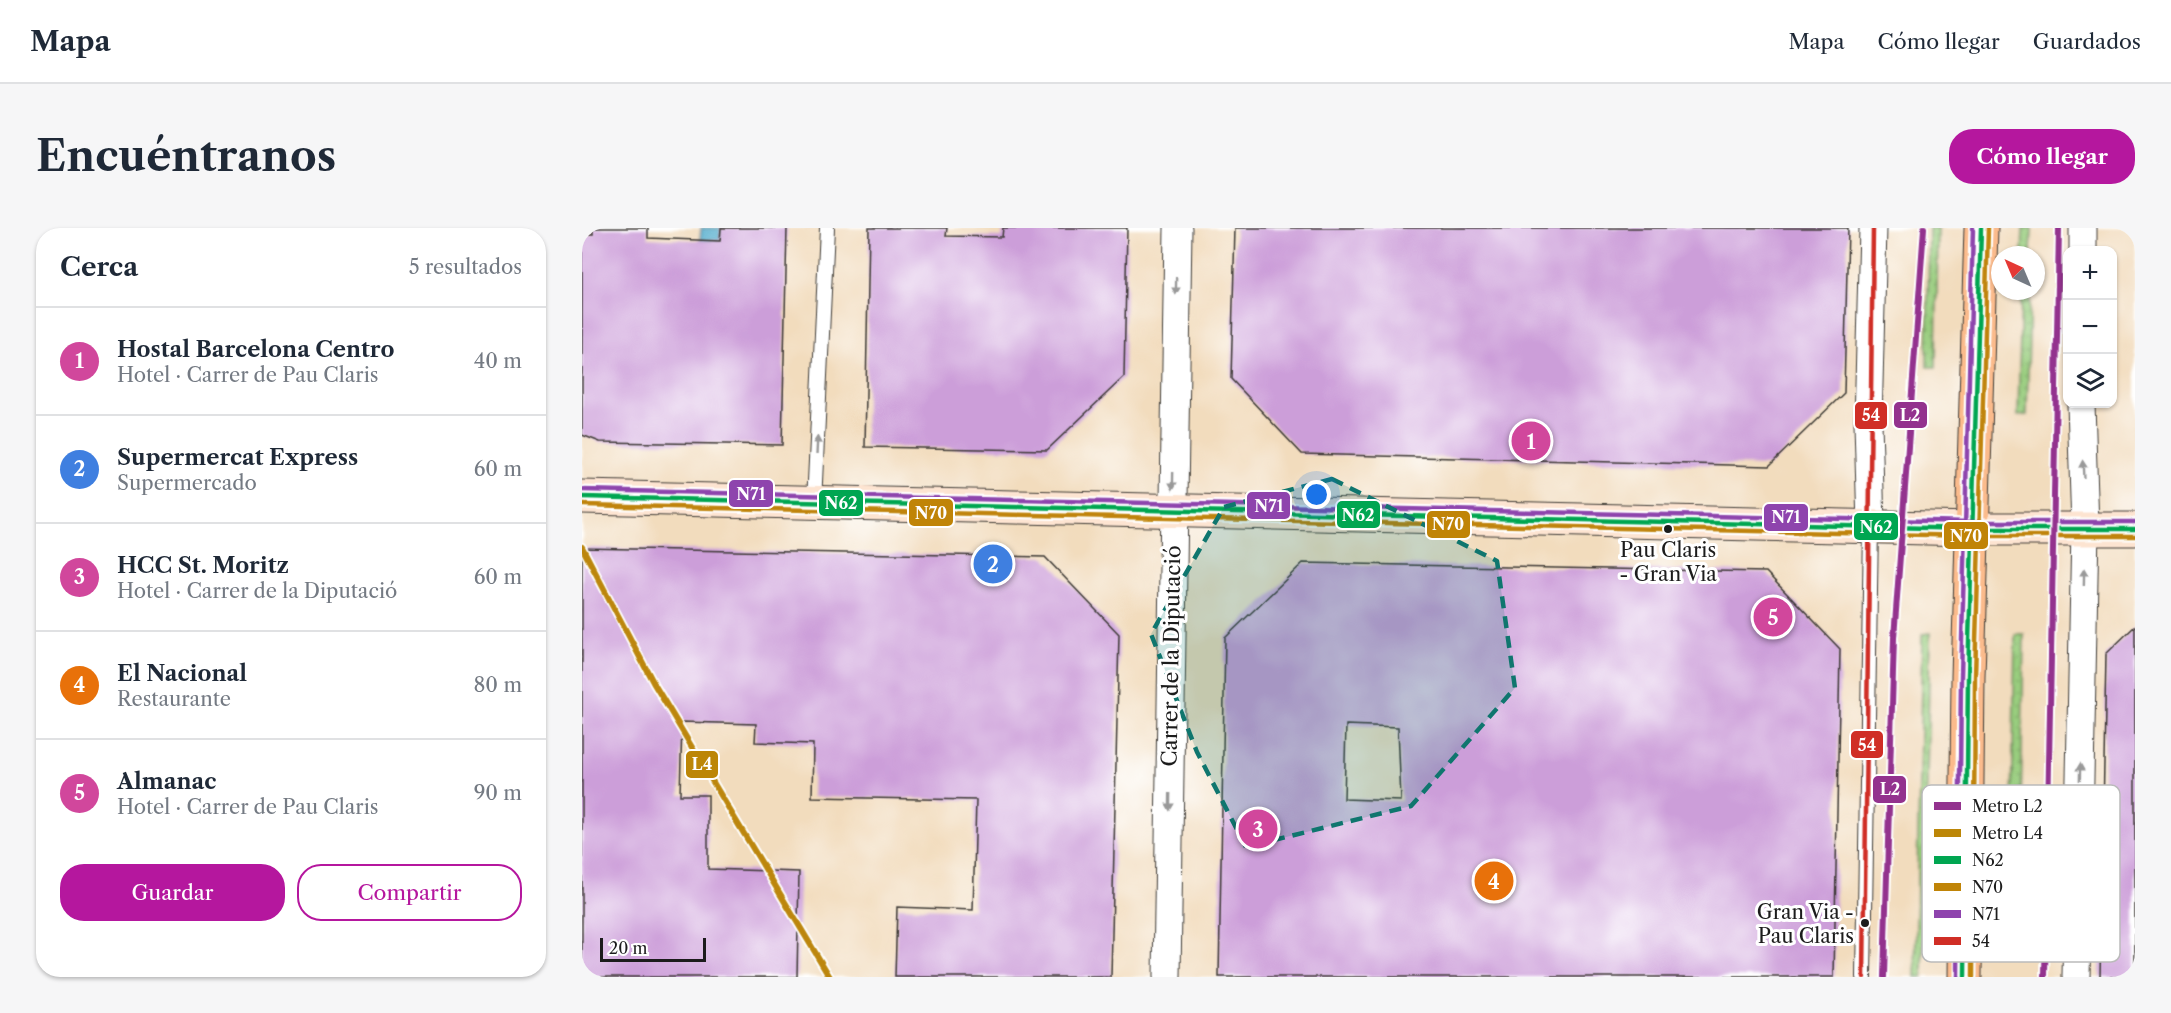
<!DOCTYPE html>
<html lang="es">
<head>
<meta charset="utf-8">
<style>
  :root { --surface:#fff; --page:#f6f6f7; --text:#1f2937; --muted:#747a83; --line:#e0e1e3; --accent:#b5179e }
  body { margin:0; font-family:"Libre Caslon Text",serif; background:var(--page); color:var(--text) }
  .controls { position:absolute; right:18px; top:18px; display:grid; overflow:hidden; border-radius:12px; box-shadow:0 2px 4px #0004 }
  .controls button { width:54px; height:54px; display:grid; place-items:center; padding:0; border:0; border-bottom:2px solid var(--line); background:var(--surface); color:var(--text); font:30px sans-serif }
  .compass { position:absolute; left:1409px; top:18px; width:54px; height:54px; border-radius:50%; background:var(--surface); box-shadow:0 2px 4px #0004; rotate:316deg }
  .scale { position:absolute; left:18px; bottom:15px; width:106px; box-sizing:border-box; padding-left:6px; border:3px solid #1c1c1c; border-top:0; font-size:16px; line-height:21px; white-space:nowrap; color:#1c1c1c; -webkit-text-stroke:4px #fff; paint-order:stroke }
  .you { position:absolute; left:735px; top:267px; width:21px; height:21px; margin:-15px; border:4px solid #fff; border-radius:50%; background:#1a73e8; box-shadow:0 0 0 9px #1a73e833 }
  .badge { display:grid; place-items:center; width:39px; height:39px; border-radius:50%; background:var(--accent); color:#fff; font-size:20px; font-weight:700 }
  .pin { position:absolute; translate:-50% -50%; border:3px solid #fff; box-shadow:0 2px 6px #0006 }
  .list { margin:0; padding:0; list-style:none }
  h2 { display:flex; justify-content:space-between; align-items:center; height:78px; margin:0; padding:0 24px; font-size:26px }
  h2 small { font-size:20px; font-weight:400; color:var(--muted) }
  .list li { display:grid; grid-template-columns:39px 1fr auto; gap:18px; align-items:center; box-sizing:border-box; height:108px; padding:0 24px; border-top:2px solid var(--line) }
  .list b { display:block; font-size:22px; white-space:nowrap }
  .list p { margin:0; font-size:20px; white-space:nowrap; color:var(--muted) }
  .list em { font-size:20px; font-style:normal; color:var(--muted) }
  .actions { display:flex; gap:12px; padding:18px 24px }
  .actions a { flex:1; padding:14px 0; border:2px solid var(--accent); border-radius:24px; text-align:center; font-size:21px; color:var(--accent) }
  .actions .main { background:var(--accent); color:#fff }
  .icon { flex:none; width:33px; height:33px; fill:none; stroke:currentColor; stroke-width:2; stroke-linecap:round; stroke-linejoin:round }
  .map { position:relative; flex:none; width:1553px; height:749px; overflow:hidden; border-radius:24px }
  header { display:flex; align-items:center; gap:36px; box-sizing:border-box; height:84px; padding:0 30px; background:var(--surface); border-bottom:2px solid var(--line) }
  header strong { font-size:28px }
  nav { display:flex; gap:33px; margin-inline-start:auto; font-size:21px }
  .intro { display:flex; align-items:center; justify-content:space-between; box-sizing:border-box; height:144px; padding:0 36px }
  h1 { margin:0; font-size:42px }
  .button { padding:15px 27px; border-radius:24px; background:var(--accent); color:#fff; font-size:21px; font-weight:700 }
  main { display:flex; gap:36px; padding:0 36px }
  aside { flex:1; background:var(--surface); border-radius:24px; box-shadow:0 2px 4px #0004 }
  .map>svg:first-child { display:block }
  .grass { fill:url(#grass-dots); stroke:#5a744d; stroke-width:1.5 }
  .water { fill:#4ba9ca; stroke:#346273; stroke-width:1.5 }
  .building { fill:#cc9ed9; fill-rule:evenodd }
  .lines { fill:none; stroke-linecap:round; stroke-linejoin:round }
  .lane-casing { stroke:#3c3934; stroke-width:16 }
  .street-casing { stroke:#3c3934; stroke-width:29 }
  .secondary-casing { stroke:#3c3934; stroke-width:35 }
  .primary-casing { stroke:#3c3934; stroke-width:35 }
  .lane { stroke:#fff; stroke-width:14 }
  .street { stroke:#fff; stroke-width:27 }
  .secondary { stroke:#fde4d1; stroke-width:33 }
  .primary { stroke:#fbbb8c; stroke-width:33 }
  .bus-1-casing { stroke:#fff; stroke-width:9 }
  .bus-2-casing { stroke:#fff; stroke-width:9 }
  .bus-3-casing { stroke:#fff; stroke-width:9 }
  .bus-4-casing { stroke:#fff; stroke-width:9 }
  .bus-1 { stroke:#00a651; stroke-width:4.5 }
  .bus-2 { stroke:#c08407; stroke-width:4.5 }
  .bus-3 { stroke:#8e44ad; stroke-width:4.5 }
  .bus-4 { stroke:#d02e26; stroke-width:4.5 }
  .metro-1-casing { stroke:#fff; stroke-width:10 }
  .metro-2-casing { stroke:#fff; stroke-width:10 }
  .metro-1 { stroke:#93328e; stroke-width:6 }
  .metro-2 { stroke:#bc8607; stroke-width:6 }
  .oneway { fill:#999 }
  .marked { fill:#0f766e; fill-opacity:0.2; stroke:#0f766e; stroke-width:4.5; stroke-dasharray:12 8; stroke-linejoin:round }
  .bus-dot { fill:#1c1c1c; stroke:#fff; stroke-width:2 }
  .labels { text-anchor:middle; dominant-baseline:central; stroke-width:6; stroke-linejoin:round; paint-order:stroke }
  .bus-label { font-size:20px; fill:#1c1c1c; stroke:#fff }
  .street-label { font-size:21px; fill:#1c1c1c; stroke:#fff }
  .key { fill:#fff; stroke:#bbb; stroke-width:1.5 }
  .key-label { font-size:16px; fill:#1c1c1c }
  .line-badge { stroke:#fff; stroke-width:2 }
  .badge-label { font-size:16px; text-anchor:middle; font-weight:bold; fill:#fff }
</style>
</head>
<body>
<header>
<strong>Mapa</strong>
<nav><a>Mapa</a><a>Cómo llegar</a><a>Guardados</a></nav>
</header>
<div class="intro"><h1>Encuéntranos</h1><a class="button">Cómo llegar</a></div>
<main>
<aside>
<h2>Cerca<small>5 resultados</small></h2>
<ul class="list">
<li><span class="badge" style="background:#d1479c">1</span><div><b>Hostal Barcelona Centro</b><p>Hotel · Carrer de Pau Claris</p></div><em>40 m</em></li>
<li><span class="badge" style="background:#3f7fe0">2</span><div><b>Supermercat Express</b><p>Supermercado</p></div><em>60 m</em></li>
<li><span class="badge" style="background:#d1479c">3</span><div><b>HCC St. Moritz</b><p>Hotel · Carrer de la Diputació</p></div><em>60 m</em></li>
<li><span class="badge" style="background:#e8710a">4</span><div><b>El Nacional</b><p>Restaurante</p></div><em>80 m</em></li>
<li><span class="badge" style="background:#d1479c">5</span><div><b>Almanac</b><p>Hotel · Carrer de Pau Claris</p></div><em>90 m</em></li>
</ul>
<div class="actions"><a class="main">Guardar</a><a>Compartir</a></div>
</aside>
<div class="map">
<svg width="1553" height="749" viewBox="0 0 1553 749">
  <defs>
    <pattern id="grass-dots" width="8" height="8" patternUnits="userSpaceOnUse" patternTransform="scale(1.5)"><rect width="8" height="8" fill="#99cd7e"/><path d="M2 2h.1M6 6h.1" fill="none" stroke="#83af6c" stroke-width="1.8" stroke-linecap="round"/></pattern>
  </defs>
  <rect width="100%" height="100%" fill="#fff"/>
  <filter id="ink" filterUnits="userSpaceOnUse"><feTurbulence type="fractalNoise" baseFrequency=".0167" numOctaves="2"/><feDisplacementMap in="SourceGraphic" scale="12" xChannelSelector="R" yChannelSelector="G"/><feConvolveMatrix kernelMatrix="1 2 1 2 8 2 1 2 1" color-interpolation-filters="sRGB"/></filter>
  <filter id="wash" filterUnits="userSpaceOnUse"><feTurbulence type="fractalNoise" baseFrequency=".008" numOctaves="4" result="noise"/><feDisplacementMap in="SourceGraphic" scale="24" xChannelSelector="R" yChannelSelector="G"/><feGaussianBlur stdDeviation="1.35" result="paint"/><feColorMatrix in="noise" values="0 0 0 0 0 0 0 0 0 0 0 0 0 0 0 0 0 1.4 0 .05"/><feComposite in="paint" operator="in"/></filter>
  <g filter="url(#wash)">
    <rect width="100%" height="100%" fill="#f2dcbd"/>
    <!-- grass -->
    <path class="grass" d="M1347 0H1356L1354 139H1345Z
      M1441 0H1450L1449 27H1440Z
      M1439 63H1448L1445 187 1436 188Z
      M1348 405 1341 749H1333L1340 406Z
      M1433 406H1442L1438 645 1429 646Z"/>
    <!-- water -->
    <path class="water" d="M119 0H139L138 13 118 12Z"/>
    <g id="blocks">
      <!-- building -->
      <path class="building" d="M11 0H66V10L138 13 139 0H205L200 217 18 214 0 207V6H11Z
        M287 0H365L364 8 420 9 421 0H545L542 149 465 222 283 219Z
        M653 0H1266L1262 165 1187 238 720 226 649 151Z
        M0 320 463 329 537 406 529 749H313L315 679 391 682 394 572 230 569 231 516 173 514 174 496 100 494 98 567H126V641L217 644 215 749H0Z
        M721 335 1184 344 1258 421 1252 749H637L643 410ZM764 497 816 499 819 573 762 571Z
        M1553 398V749H1518L1524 426Z"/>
    </g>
  </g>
  <g filter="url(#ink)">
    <use href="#blocks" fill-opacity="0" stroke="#3c3934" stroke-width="1.5"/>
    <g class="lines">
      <defs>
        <path id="lane" d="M232 275 245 0
          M1282 749 1289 298"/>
        <path id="street" d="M1501 22V0
          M1289 298 1286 195 1291 0
          M585 749 596 0
          M1494 749 1503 300 1499 176"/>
        <path id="secondary" d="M0 269 1390 301H1553"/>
        <path id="primary" d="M1383 749 1386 449 1399 0"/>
      </defs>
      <!-- lane casing -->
      <use href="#lane" class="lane-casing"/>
      <!-- street casing -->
      <use href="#street" class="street-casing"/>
      <!-- secondary casing -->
      <use href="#secondary" class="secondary-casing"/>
      <!-- primary casing -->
      <use href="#primary" class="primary-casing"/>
      <!-- lane -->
      <use href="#lane" class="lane"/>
      <!-- street -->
      <use href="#street" class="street"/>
      <!-- secondary -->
      <use href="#secondary" class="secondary"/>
      <!-- primary -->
      <use href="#primary" class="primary"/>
      <defs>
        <path id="bus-1" d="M0 269 1390 301H1553
          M1383 749 1386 449 1399 0"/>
        <path id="bus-2" d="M0 277 1390 308H1553
          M1391 749 1393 449 1406 0"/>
        <path id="bus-3" d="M0 262 1390 294H1553
          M1376 749 1379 449 1391 0"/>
        <path id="bus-4" d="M1282 749 1291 0"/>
      </defs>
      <!-- bus-1 casing -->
      <use href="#bus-1" class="bus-1-casing"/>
      <!-- bus-2 casing -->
      <use href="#bus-2" class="bus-2-casing"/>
      <!-- bus-3 casing -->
      <use href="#bus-3" class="bus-3-casing"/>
      <!-- bus-4 casing -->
      <use href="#bus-4" class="bus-4-casing"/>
      <!-- bus-1 -->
      <use href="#bus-1" class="bus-1"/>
      <!-- bus-2 -->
      <use href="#bus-2" class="bus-2"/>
      <!-- bus-3 -->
      <use href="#bus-3" class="bus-3"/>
      <!-- bus-4 -->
      <use href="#bus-4" class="bus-4"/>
      <defs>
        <path id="metro-1" d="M1302 749 1312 410 1342 0
          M1463 749 1477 0"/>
        <path id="metro-2" d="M0 319 72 456 248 749"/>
      </defs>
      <!-- metro-1 casing -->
      <use href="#metro-1" class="metro-1-casing"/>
      <!-- metro-2 casing -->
      <use href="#metro-2" class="metro-2-casing"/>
      <!-- metro-1 -->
      <use href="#metro-1" class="metro-1"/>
      <!-- metro-2 -->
      <use href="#metro-2" class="metro-2"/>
    </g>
    <!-- one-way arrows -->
    <defs><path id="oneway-solid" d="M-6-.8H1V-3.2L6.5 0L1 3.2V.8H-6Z" transform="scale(1.5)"/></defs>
    <g class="oneway">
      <use href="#oneway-solid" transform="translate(594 58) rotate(91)"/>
      <use href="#oneway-solid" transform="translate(235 217) rotate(-87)"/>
      <use href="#oneway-solid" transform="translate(1501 241) rotate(-93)"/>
      <use href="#oneway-solid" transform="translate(591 253) rotate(91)"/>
      <use href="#oneway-solid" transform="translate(1502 349) rotate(-89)"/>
      <use href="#oneway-solid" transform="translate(1498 544) rotate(-89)"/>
      <use href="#oneway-solid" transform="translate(588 574) rotate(91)"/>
    </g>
  </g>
  <!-- marked area -->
  <path class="marked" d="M750 251 915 333 933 460 829 578 664 619 615 524 569 406 642 279Z"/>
  <!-- markers -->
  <g class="bus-dot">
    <circle cx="1086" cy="301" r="5"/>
    <circle cx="1283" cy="695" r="5"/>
  </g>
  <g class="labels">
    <!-- bus labels -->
    <g class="bus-label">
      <text x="1086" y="322">Pau Claris<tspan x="1086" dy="24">- Gran Via</tspan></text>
      <text x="1272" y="684" text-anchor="end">Gran Via -<tspan x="1272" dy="24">Pau Claris</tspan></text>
    </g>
    <!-- street labels -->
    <g class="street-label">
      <text transform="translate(589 428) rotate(-89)">Carrer de la Diputació</text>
    </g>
  </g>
  <!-- legend -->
  <rect x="1340" y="557" width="198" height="177" rx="9" class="key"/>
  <rect x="1352" y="574" width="27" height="8" fill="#93328e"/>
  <rect x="1352" y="601" width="27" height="8" fill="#bc8607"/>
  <rect x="1352" y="628" width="27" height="8" fill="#00a651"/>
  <rect x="1352" y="655" width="27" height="8" fill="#c08407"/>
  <rect x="1352" y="682" width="27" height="8" fill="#8e44ad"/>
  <rect x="1352" y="709" width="27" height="8" fill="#d02e26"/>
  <g class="key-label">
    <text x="1390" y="584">Metro L2</text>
    <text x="1390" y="611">Metro L4</text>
    <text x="1390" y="638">N62</text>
    <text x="1390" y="665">N70</text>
    <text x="1390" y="692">N71</text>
    <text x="1390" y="719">54</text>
  </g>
  <g class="line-badge">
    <rect x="1311" y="173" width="35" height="28" rx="6" fill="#93328e"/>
    <rect x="1272" y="173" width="34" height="29" rx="6" fill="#d02e26"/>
    <rect x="146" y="251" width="46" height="29" rx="6" fill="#8e44ad"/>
    <rect x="236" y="261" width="46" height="28" rx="6" fill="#00a651"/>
    <rect x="664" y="263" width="45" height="29" rx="6" fill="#8e44ad"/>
    <rect x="326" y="270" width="46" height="29" rx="6" fill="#c08407"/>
    <rect x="754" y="272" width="45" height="29" rx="6" fill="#00a651"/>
    <rect x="1181" y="275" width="46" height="29" rx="6" fill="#8e44ad"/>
    <rect x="844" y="282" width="45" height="29" rx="6" fill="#c08407"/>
    <rect x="1271" y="284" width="46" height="29" rx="6" fill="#00a651"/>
    <rect x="1361" y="293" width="46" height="29" rx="6" fill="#c08407"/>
    <rect x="1268" y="502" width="34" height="29" rx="6" fill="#d02e26"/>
    <rect x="103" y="522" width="34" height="29" rx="6" fill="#bc8607"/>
    <rect x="1290" y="547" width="35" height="29" rx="6" fill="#93328e"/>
  </g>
  <g class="badge-label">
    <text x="1328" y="193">L2</text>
    <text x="1289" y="193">54</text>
    <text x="169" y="272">N71</text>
    <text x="259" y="281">N62</text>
    <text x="687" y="284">N71</text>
    <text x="349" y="291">N70</text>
    <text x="776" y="293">N62</text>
    <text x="1204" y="295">N71</text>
    <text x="866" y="302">N70</text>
    <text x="1294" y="305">N62</text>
    <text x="1384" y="314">N70</text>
    <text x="1285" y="523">54</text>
    <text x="120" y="542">L4</text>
    <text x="1308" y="567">L2</text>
  </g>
</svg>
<div class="controls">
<button>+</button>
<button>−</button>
<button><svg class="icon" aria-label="layers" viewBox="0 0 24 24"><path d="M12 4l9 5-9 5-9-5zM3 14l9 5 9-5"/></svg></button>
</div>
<svg class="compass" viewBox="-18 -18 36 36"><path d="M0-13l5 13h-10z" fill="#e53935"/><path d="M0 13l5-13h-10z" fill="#747a83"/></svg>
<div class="scale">20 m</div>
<div class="you"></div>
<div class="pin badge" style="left:949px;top:213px;background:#d1479c">1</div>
<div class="pin badge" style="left:411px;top:336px;background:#3f7fe0">2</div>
<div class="pin badge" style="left:676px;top:601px;background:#d1479c">3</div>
<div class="pin badge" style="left:912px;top:653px;background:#e8710a">4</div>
<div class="pin badge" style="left:1191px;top:389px;background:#d1479c">5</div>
</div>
</main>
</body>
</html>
